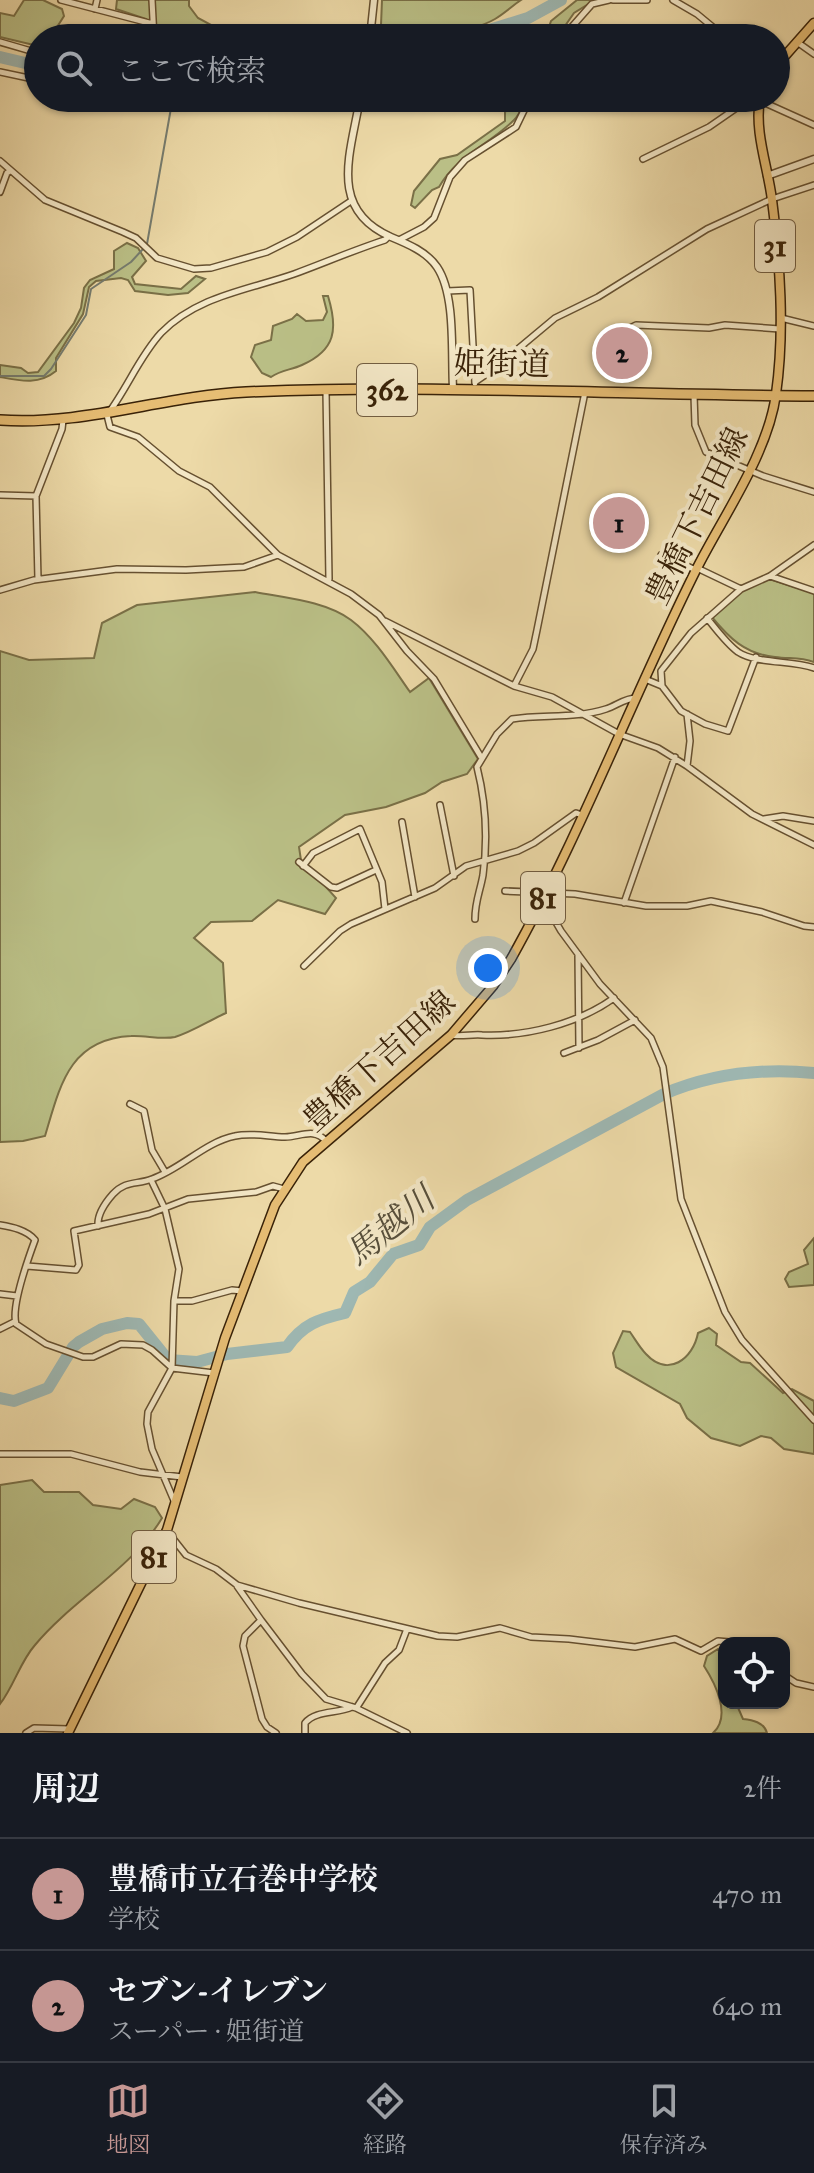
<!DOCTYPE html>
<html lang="ja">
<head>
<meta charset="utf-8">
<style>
  :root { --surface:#171b24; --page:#242831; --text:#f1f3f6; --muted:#9ea1a6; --line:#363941; --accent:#c59692 }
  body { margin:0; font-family:"IM FELL Great Primer","Noto Serif JP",serif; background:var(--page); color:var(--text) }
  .controls { position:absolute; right:24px; bottom:24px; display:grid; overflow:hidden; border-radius:16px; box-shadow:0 2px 6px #0004 }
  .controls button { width:72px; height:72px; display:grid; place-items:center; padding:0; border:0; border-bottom:2px solid var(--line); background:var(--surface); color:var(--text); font:40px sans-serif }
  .you { position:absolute; left:488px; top:968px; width:28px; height:28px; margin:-20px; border:6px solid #fff; border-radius:50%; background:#1a73e8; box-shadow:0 0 0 12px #1a73e833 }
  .badge { display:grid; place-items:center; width:52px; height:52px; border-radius:50%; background:var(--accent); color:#111; font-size:26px; font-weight:700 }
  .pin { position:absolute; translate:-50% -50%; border:4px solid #fff; box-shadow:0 2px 8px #0006 }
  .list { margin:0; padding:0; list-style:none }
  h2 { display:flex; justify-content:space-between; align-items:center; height:104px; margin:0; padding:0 32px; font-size:34px }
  h2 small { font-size:26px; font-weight:400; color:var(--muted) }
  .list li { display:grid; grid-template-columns:52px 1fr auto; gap:24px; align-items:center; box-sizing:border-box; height:112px; padding:0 32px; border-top:2px solid var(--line) }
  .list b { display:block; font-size:30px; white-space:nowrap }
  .list p { margin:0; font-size:26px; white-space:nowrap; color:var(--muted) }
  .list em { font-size:26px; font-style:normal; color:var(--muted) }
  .icon { flex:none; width:44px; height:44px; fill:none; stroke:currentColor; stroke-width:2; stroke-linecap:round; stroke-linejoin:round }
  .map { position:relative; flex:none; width:814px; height:1733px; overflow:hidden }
  .search { position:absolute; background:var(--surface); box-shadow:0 2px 6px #0004; left:24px; right:24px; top:24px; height:88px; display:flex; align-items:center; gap:20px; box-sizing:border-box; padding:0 28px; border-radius:44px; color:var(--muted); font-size:30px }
  .sheet { height:328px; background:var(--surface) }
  nav { display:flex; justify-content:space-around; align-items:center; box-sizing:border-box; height:112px; border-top:2px solid var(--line); background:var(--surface); font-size:22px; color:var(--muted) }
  nav a { display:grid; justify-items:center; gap:4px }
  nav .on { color:var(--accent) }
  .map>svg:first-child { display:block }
  .green { fill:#babf86; stroke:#7a7047; stroke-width:2 }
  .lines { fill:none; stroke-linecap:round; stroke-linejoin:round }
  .stream { stroke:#767c6f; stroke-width:2 }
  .river { stroke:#9eb8b3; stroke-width:12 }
  .minor-casing { stroke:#665030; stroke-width:8 }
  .tertiary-casing { stroke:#665030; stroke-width:9 }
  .primary-casing { stroke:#392208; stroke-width:11 }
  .trunk-casing { stroke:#392208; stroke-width:12 }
  .minor { stroke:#f3e7c6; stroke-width:5 }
  .tertiary { stroke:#f3e7c6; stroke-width:6 }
  .primary { stroke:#e6bd74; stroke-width:8 }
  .trunk { stroke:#e6bd74; stroke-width:9 }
  .labels { text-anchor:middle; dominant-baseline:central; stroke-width:8; stroke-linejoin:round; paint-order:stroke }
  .shield { fill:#f3e7c6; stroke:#715d41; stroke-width:2 }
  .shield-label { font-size:30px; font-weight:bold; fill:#392208 }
  .street-label { font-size:32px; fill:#392208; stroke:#f3e7c6 }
  .water-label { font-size:34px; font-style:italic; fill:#574f3b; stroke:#f3e7c6 }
</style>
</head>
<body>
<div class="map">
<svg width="814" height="1733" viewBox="0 0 814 1733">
  <rect width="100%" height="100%" fill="#eddaa8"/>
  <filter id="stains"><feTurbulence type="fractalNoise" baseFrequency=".0025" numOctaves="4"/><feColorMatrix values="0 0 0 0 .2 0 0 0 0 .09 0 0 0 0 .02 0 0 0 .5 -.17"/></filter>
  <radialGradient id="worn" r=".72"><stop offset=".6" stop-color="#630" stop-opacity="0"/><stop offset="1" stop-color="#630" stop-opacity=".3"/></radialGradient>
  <!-- green -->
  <path class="green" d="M24 0H43L62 9 64 16 57 27V38H38V46L0 37V13L14 16Z
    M117 0H189V6L198 18 213 26 216 33 204 38H146V19L116 9Z
    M382 0H521C512 6 504 14 495 19 469 34 413 40 384 34L381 25Z
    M577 0H595L574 13 558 36 552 38 547 33 551 21Z
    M516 98H527C523 105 520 114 514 120 489 145 457 155 439 187L432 190 415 208 411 205 414 191 440 159 457 155 505 121V112L512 106Z
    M127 243 138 248 146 261 132 277 135 284 181 289 196 276 205 279 188 293 168 295 135 291 128 280 121 278 96 281 89 287 83 314 56 358V371C39 385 21 381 0 377V365L21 368 28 373 38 372 74 323 81 308 84 288 90 280 114 269V251Z
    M323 296H328C338 329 336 350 302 365 291 370 281 370 271 377L262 373 251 357 255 345 271 340 273 326 292 319 297 314 306 321 323 320 327 312Z
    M769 579 814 593V662C800 657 790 659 775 657 745 654 729 638 711 616L744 589Z
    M255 592C286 598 325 601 351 620 375 638 393 668 410 692L429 678 478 759 467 774 442 782 425 793 386 807 345 815 299 847 302 867 317 877 336 898 325 914 278 900 252 921 211 922 194 938 223 963 226 1013C210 1020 192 1032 175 1037 161 1040 145 1035 131 1036 69 1039 60 1086 45 1136L23 1141 0 1142V651L29 660 94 658 102 623 137 605Z
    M814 1238V1285L789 1287 785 1279 789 1272 808 1264 804 1250Z
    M709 1328 717 1334 716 1345 741 1362 750 1363 783 1393 792 1389 814 1401V1454L784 1449 771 1438 761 1436 740 1446 711 1438 687 1418 680 1404 616 1367 613 1353 623 1331 630 1332C635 1339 640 1348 646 1354 668 1378 693 1359 698 1333Z
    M32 1480 44 1492H79L93 1505 121 1509 134 1499 155 1507 162 1518C132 1569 73 1599 35 1645 20 1662 14 1686 0 1704V1485Z
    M718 1649 724 1656 722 1668 724 1703H736L743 1719C752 1720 764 1722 767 1733H713C732 1716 715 1683 704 1666L707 1656Z"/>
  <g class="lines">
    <!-- stream -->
    <path class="stream" d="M147 244 171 108 170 98
      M0 376H44L51 369 86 315 91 289 131 262 143 249"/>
    <!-- river -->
    <path class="river" d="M464 38 528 18 561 0
      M0 57 38 66
      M0 1398 14 1401 48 1388 73 1347 79 1342 102 1329 127 1323 139 1324 168 1360 197 1362 227 1354 287 1347C303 1324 319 1319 345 1313L354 1292 370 1282 393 1254 419 1245 430 1227 467 1200 664 1094C711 1074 763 1068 814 1073"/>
    <defs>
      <path id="minor" d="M61 0 153 24
        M152 0 154 38
        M613 0H647
        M673 0 697 14 726 38
        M95 9 97 0
        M81 38 84 31
        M562 38 592 4 609 0
        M0 42 38 53
        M797 42 814 54
        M0 72 38 80
        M117 98 163 104 231 98
        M643 159 709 127 748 100 763 102 814 125
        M0 161 45 200 123 232 136 238 157 258 194 269 211 268 267 252 297 237 351 201
        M0 192 7 173 10 171
        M389 236 385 240C354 250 324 263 294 274 248 290 197 296 161 333 139 357 127 389 107 415L110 427 138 437 179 471 210 487 278 555 351 594 379 615 407 651 434 679 481 757
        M399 240 424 227 434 218 450 177 465 160 516 127 530 98
        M447 291 470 290 475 383
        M781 318 814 326
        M630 328 636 325 709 328 725 325 780 329
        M475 382 494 369 555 318 598 297 707 229 772 199 814 185
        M326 391 329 579 327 581
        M694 395 695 425 706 452 763 476 814 492
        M0 495 36 496
        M661 555 696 570
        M697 568 741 589
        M770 576 814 591
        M38 579 36 496 62 429 63 420
        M0 590 34 580 117 569 186 570 244 567 278 555
        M707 618C716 629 726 643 738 652 756 664 792 660 814 668
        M385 621 514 686 552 697 619 734 658 748 687 766 752 814 814 845
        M645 679 662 686 681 711 705 724 728 731 756 657
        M514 686 533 649 537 630 585 392
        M662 686 661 671 691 633 741 589 770 576 814 545
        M687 714 690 741 687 766
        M440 805 454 876
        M764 819 783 816 814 821
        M402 822 415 897
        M299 862 331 887 337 888 376 870
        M303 866 313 853 360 829 382 882 385 909
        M505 891 575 894 646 906H687L711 901 762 912 804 926 814 927
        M543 900 561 931 600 984 651 1038 663 1067 681 1199 725 1312 742 1340 814 1420
        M624 903 675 757
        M475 919C475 901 480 892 483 875 488 838 486 803 477 767L497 734 512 719C543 714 575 719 606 709 616 706 625 698 636 698
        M578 954 579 1048
        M304 966 340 931 351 924 435 888 466 866 518 851 534 843 576 813 582 815
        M451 1035C461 1037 472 1034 482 1035 525 1037 578 1024 614 998
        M564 1053 598 1040 635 1020
        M130 1104 144 1111 152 1150 165 1172
        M151 1180 165 1209 179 1269 174 1301 172 1368 148 1412 147 1424 152 1449 175 1503
        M0 1225C12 1227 27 1230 35 1240 28 1259 11 1307 16 1324L46 1344 83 1357H93L121 1344 143 1345 152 1350 172 1368 214 1373
        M98 1226C97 1214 105 1203 113 1194 126 1180 137 1185 152 1179 181 1169 205 1142 235 1136 252 1132 269 1137 285 1137 300 1137 314 1127 326 1141
        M27 1266 76 1270 79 1265 74 1231 149 1214 188 1199 256 1192 273 1186 284 1189
        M0 1294 17 1296
        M174 1301H192L232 1290 242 1291
        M0 1329 14 1322
        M0 1454H71L140 1472 182 1477
        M167 1531 186 1555 216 1569 237 1585 299 1603 438 1636 457 1637 500 1628 531 1637 569 1639 635 1647 675 1639 701 1651 718 1641 741 1643
        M237 1586 261 1620 245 1636 243 1646 262 1719 267 1727 276 1733
        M261 1620 302 1674 326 1699 356 1708 407 1733
        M784 1675 796 1683 814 1687
        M357 1707 385 1663 399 1650 407 1629
        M26 1733 34 1728 69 1729
        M305 1733V1723C316 1710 337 1714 352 1707"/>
      <path id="tertiary" d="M370 38 374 0
        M360 98C351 153 327 209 391 237 408 244 427 252 437 267 456 295 451 354 453 388
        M767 176 814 159"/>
      <path id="primary" d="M776 66 814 23
        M68 1733 167 1530 225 1338 275 1205 303 1162 451 1035 493 986 511 959C581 834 632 698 696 570 723 516 768 454 776 394 785 330 780 263 772 200 768 167 754 132 760 98"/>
      <path id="trunk" d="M0 420C83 426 163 396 246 392 435 384 624 395 814 396"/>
    </defs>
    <!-- minor casing -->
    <use href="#minor" class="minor-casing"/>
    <!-- tertiary casing -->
    <use href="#tertiary" class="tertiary-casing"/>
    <!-- primary casing -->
    <use href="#primary" class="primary-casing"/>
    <!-- trunk casing -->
    <use href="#trunk" class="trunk-casing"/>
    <!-- minor -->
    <use href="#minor" class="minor"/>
    <!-- tertiary -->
    <use href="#tertiary" class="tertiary"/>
    <!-- primary -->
    <use href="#primary" class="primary"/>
    <!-- trunk -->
    <use href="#trunk" class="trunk"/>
  </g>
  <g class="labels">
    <!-- shield labels -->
    <g class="shield">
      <rect x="755" y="220" width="40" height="52" rx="6"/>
      <rect x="357" y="364" width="60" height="52" rx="6"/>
      <rect x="521" y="872" width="44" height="52" rx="6"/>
      <rect x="132" y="1531" width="44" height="52" rx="6"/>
    </g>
    <g class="shield-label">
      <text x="775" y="246">31</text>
      <text x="387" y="390">362</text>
      <text x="543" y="898">81</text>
      <text x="154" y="1557">81</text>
    </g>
    <!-- street labels -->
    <g class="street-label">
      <text transform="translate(502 364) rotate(1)">姫街道</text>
      <text transform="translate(697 516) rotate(-64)">豊橋下吉田線</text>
      <text transform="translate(379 1061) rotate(-42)">豊橋下吉田線</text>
    </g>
    <!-- water labels -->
    <g class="water-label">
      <text transform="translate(390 1226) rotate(-39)">馬越川</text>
    </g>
  </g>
  <rect width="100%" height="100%" filter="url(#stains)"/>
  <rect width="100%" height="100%" fill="url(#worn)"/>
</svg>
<div class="controls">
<button><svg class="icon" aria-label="locate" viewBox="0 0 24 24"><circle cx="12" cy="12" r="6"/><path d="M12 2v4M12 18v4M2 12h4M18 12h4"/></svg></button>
</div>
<div class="you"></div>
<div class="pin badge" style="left:619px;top:523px">1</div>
<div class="pin badge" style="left:622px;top:353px">2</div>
<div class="search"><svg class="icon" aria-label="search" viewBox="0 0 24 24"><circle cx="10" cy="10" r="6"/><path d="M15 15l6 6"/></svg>ここで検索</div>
</div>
<section class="sheet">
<h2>周辺<small>2件</small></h2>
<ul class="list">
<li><span class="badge">1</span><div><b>豊橋市立石巻中学校</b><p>学校</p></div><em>470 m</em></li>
<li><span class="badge">2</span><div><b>セブン-イレブン</b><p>スーパー · 姫街道</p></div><em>640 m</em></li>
</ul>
</section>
<nav>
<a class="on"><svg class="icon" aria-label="map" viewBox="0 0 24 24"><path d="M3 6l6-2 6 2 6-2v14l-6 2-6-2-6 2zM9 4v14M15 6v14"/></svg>地図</a>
<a><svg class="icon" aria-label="directions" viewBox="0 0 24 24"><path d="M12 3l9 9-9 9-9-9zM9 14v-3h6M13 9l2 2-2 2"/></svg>経路</a>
<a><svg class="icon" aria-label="saved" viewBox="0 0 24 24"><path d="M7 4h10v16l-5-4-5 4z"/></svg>保存済み</a>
</nav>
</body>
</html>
